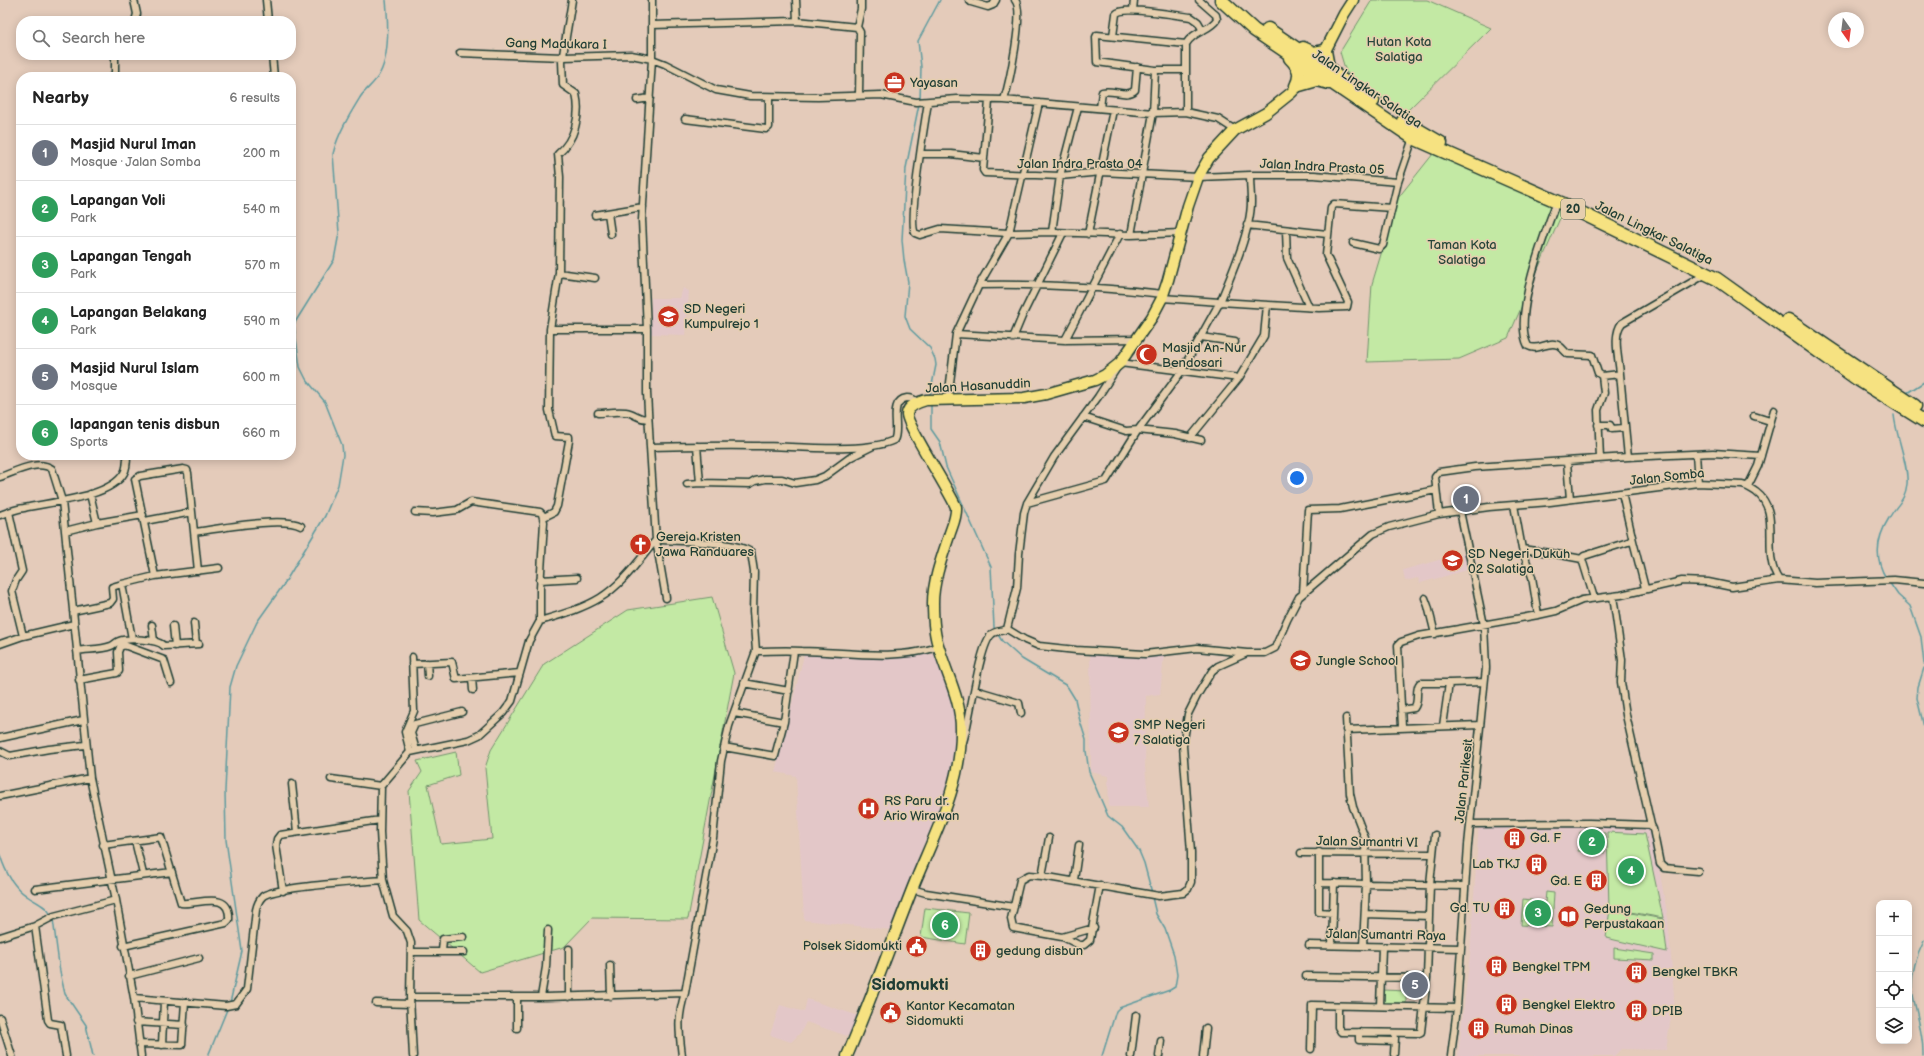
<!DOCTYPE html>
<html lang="en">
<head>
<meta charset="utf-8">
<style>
  :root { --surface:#fff; --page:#f6f6f6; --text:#222; --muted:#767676; --line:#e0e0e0; --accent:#0b8043 }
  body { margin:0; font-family:"Balsamiq Sans",sans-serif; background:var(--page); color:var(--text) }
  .controls { position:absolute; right:12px; bottom:12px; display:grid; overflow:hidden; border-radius:8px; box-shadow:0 2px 10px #0003 }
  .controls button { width:36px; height:36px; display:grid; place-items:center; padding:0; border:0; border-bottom:1px solid var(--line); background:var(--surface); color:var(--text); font:20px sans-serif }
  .compass { position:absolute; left:1828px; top:12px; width:36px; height:36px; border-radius:50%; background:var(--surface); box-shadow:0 2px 10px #0003; rotate:166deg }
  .you { position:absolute; left:1297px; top:478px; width:14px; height:14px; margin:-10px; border:3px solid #fff; border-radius:50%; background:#1a73e8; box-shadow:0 0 0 6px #1a73e833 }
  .badge { display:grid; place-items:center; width:26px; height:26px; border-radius:50%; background:var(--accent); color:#fff; font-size:13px; font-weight:700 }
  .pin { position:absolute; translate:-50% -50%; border:2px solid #fff; box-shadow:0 1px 4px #0006 }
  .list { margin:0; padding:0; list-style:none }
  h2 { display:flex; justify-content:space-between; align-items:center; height:52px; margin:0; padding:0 16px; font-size:17px }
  h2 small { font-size:13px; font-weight:400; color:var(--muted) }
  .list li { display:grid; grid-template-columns:26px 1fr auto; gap:12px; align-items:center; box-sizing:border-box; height:56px; padding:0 16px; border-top:1px solid var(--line) }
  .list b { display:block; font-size:15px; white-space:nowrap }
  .list p { margin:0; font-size:13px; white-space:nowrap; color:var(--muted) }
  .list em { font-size:13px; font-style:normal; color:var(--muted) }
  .icon { flex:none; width:22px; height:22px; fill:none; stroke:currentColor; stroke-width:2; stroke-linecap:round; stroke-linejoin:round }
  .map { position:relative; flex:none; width:1924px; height:1056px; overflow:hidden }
  .search { position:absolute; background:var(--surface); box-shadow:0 2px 10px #0003; left:16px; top:16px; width:280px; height:44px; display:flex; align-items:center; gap:10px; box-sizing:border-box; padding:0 14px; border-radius:16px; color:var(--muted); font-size:15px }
  .panel { position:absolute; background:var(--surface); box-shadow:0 2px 10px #0003; left:16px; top:72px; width:280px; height:388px; border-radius:16px }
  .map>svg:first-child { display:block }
  .built { fill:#e3c7c8 }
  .green { fill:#c3e9a4; stroke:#71936c }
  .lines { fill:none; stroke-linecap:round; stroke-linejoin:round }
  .stream { stroke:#5f9b9f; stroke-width:1.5 }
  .street-casing { stroke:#1f3d34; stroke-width:9 }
  .primary-casing { stroke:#1f3d34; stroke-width:13 }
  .highway-casing { stroke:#1f3d34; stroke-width:15 }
  .street { stroke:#e5ceae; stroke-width:6 }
  .primary { stroke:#f6e281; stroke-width:10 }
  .highway { stroke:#f6e281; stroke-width:12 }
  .labels { text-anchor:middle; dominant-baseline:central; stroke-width:3; stroke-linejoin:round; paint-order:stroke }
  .shield { fill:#e5ceae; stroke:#5a6859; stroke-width:1 }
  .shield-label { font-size:12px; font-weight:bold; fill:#1f3d34 }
  .park-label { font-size:13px; fill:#27463a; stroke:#e5ceae }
  .street-label { font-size:13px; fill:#1f3d34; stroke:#e5ceae }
  .poi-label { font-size:13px; fill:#1f3d34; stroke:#e5ceae; text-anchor:start }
  .district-label { font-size:17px; font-weight:bold; fill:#1f3d34; stroke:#e5ceae }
</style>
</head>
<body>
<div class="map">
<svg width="1924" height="1056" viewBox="0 0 1924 1056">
  <rect width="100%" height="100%" fill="#e4cbba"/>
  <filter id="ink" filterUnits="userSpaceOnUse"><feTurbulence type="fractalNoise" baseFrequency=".025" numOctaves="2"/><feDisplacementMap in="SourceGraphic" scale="8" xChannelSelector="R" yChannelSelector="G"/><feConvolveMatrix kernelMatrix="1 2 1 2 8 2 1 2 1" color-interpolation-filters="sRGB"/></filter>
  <g filter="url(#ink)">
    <!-- built -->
    <path class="built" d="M683 288 689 291 686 335 651 334V298H680Z
      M1467 552 1471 569 1420 583 1418 578 1405 581 1403 570Z
      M1090 653 1150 657 1164 655 1160 694 1146 696 1145 767 1149 807H1109L1108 776 1091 772Z
      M934 654 945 674 957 711V755L949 786 917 860 892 930 804 920 796 776 775 772 804 655 871 658Z
      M1479 823 1652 830 1668 918 1674 996 1666 1050 1621 1049 1614 1056H1458L1470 954Z
      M807 999 862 1017 853 1038 806 1022 801 1032 791 1042 770 1035 780 1005 804 1012Z"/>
    <!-- green -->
    <path class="green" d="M1372 0H1427L1491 28 1404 114 1346 72 1340 52Z
      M1433 154 1564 209 1508 338 1459 359 1367 362 1372 284 1398 198Z
      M712 597 734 673 688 919 592 918 564 947 480 972 419 920 409 791 422 772 417 761 456 752 459 775 428 785 441 844 492 839 485 768 491 750 544 664 628 610Z
      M1580 832 1605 833V853L1578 851Z
      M1607 832 1645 834 1663 918 1609 908Z
      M1546 892 1554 893 1552 927 1521 925 1523 899 1545 902Z
      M925 908 969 913 965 944 921 937Z
      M1610 909 1663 919 1667 952 1606 938Z
      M1614 948 1654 954V960L1614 958Z
      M1383 990 1406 991V1004H1383Z"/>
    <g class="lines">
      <!-- stream -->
      <path class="stream" d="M920 101 921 67 918 41 940 0
        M919 104 906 168 902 240 904 260 908 282 905 316 910 329 930 348 935 359 936 365 930 395
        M1907 393 1924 382
        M931 403V429L940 442 946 467 991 567 994 627 995 630
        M1886 578C1874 558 1877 537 1889 518 1897 504 1905 501 1907 484 1909 466 1896 436 1894 415
        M1889 582 1898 595 1910 606 1921 637 1924 664
        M997 633 1002 641 1022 659 1067 686 1075 699 1080 721 1086 740V751L1089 772 1108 816 1122 827 1139 851 1144 863 1152 893
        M1924 668 1918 687 1917 698 1924 727
        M0 855C5 871 13 887 27 896 35 902 47 906 51 915
        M53 919 60 972 65 994 86 1025 93 1056
        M230 1003 242 951 226 840 225 791 230 687 236 666 257 622 284 584 325 516 338 485 343 455 342 445 325 402 306 379 300 367 294 324 334 260 339 233 333 154C338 133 350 114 361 96 367 88 376 82 380 73 390 54 388 20 386 0
        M208 1056 228 1007
        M1102 1056 1116 1011 1119 1008 1170 990 1175 987 1177 975 1174 955 1165 929 1156 914 1152 897
        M1923 1056C1924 1033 1915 1011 1912 989 1911 972 1917 955 1924 941"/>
      <defs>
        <path id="street" d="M134 0 137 14 135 21
          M266 0 268 21
          M572 0 562 61 563 85 576 94C581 115 575 140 558 154L560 177 559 273 550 329H647
          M652 0V59L642 220 647 329V393L650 447C686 446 723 445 760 446 795 446 865 454 894 440 901 429 887 401 907 398 912 398 914 399 918 403
          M796 0 797 21
          M969 0 971 2 988 7 993 5 996 0
          M1133 10 1134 0
          M652 25 797 21 857 27 860 32 859 94
          M857 27 861 9V0
          M1113 36 1116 14C1123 5 1178 16 1191 17L1198 22 1202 29
          M460 53 563 57 631 55 652 59 665 64 716 90 750 96 818 97 881 95 916 102 957 99 1004 100 1153 113 1186 112 1218 119 1235 130
          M272 55 274 77
          M1185 70H1155L1097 62 1096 37 1097 35 1186 44
          M113 77 115 72V55
          M637 100 650 98
          M1004 100C1009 84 1025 11 1015 0
          M989 101 983 170 985 173 1060 176 1101 172 1198 177 1250 175H1314L1398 182
          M928 102C925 121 908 222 915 233L920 235 940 229 1009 233 1052 232 1131 235 1181 233
          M1100 108 1102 92C1113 89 1127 98 1135 90L1137 67
          M1186 112V44C1193 31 1210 31 1217 19L1216 15 1199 0
          M685 119 766 129 769 127V97
          M921 154H951L984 158
          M1557 201C1545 232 1512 317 1528 346 1538 352 1548 340 1558 345 1561 346 1564 351 1568 354L1592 355 1598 373 1602 376 1604 393 1598 410 1600 459
          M608 213 611 234
          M595 215 643 207
          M1247 225 1327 234
          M1286 230 1287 258 1309 307
          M1052 232 1060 176 1078 107
          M1088 234 1113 110
          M1131 235 1153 113 1155 70
          M1353 243 1379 249 1383 245 1398 182 1413 138
          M559 273 595 278
          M979 285C1041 284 1102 287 1163 294
          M1162 298 1220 302C1231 276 1251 230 1251 202 1251 193 1250 184 1250 175
          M956 334 1065 340 1138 339
          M1201 337 1235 342
          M1013 338 1023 314 1063 233
          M1065 340 1120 234
          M1620 374C1619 359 1612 335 1622 323L1706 274
          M1602 376 1620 374 1628 457
          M948 399 956 334 979 285 1009 233 1039 103
          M598 413C607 413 621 410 630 413 638 416 639 419 648 419
          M1754 416 1770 421
          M1083 417 1126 431 1138 430 1175 434 1201 440
          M1598 425H1610L1612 429 1624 428
          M1190 438 1239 378 1264 336 1267 305
          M650 447 656 540 666 598
          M1696 454 1698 483
          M1567 462 1570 499
          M0 477C15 472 38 459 52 469L62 501 90 778 116 900 134 998 141 1056
          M700 483 750 484 755 481 765 479H782L795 483 815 480 825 476 851 457 873 446
          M687 484 700 483 697 446
          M1748 486 1758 466 1774 410
          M1622 493 1633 541
          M90 494 97 523
          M1027 503 1106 481 1138 430 1181 372 1220 302 1319 308 1347 307 1348 302 1326 255 1331 207 1334 204 1392 208
          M1514 505 1522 549
          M9 512 22 571 16 580 12 591 23 636
          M415 512 433 513 457 510 471 502 540 512 542 514 544 522 540 588V621
          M1439 514 1435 477 1439 472 1475 467 1628 457 1713 453 1761 456
          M0 515C8 512 16 509 24 508 49 502 110 498 124 473 127 468 127 461 127 455
          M544 517 554 512 557 506 569 441V437L555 436 549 410 550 329
          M145 521 192 512
          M65 531 97 523 143 515
          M194 532C218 529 282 516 301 526
          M155 576 135 479 140 476 183 469 187 470 188 473 198 571
          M540 580 577 578
          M1303 593 1308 510 1340 509 1436 490
          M1425 598 1428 606 1435 634
          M1594 598 1582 559 1584 556 1628 542 1633 541 1645 588
          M73 611 110 603 113 599 112 587 122 584
          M1538 615 1532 577 1522 549 1550 553 1582 559
          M194 623 196 644
          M152 625 154 641
          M173 626 175 646
          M1007 629 1017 588 1019 554 1024 513 1027 503 1054 457 1098 397 1120 363 1239 378
          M132 639 122 584 155 576 219 568
          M0 644 23 636 74 624
          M77 651C87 649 101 650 111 646 114 645 116 642 119 641 128 638 158 639 164 646L199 644
          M756 651C771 651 786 650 802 651 847 652 894 661 938 647
          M427 663 428 676
          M412 664 452 662 456 679 520 673
          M472 678 473 690
          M79 680 117 673 119 671 118 652 120 647 124 645 164 660 171 683
          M744 683 789 691
          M1449 683 1484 682
          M975 690 1019 703 1021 713
          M1401 710 1414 708C1420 701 1414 690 1420 683H1449L1443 726
          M734 713 784 722
          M1346 718 1350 794 1353 807 1365 838 1366 885 1363 946
          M1402 727 1398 645 1401 642 1419 636 1538 615 1556 611 1582 600 1621 595 1682 581 1708 582 1732 587 1779 580
          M1346 730 1480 725
          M0 738 83 720
          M963 742C970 722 979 644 992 634 995 631 1003 631 1007 629L1025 640 1039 646 1076 650 1145 654 1197 648 1247 653H1265L1275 648 1287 620 1299 597 1373 534 1389 527 1439 514 1489 507 1550 502 1698 483 1742 485C1748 486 1751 489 1756 492 1783 512 1760 554 1779 580L1815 583 1894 580 1924 583
          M724 747 775 756 784 722 794 651
          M416 750 411 733 415 724 462 712
          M0 751 10 756 49 749 85 745
          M410 752 405 732 414 711 412 657
          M331 779 381 786
          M292 784 297 832
          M0 796 90 778
          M1471 824 1589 823 1651 825 1626 715 1621 682 1622 660 1613 596
          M1651 825 1653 829 1660 864 1664 868 1698 871
          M135 841 143 874
          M103 845 161 837 181 903C197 905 231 889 229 920L226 923 123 946
          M1319 852V912L1333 913
          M1301 853 1432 854
          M1042 876 1049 838
          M1074 880 1079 845
          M1320 883 1465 886
          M35 889 172 872
          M912 889 926 893 1014 907
          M283 891 276 845 277 839 280 835 380 820
          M1365 914 1429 916
          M35 926 48 1020 50 1023 61 1025 66 1056
          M1094 928 1062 937 1013 928 1011 919 1020 880 1029 875 1042 876 1159 896 1183 893 1188 889 1191 882V852L1183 746 1188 714 1198 694 1212 671 1218 666 1245 654
          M0 937 35 926 54 916 116 900
          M1063 937 1079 945H1084L1090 940 1100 885
          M1309 945 1461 948
          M1332 945 1334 883
          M569 949V997
          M411 952H464
          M442 952 443 939 463 937
          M610 965 611 996
          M129 976 199 958
          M1306 976 1427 978
          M410 997H546L685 993
          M517 997V1028
          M541 997 546 967 548 930
          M134 998 226 1006 236 1004 247 989 256 910C257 905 259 900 263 896 278 886 361 882 383 880
          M376 1003 410 1004
          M1338 1006V1027L1341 1032 1419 1033 1421 1032 1427 978 1430 884 1435 835
          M1380 1006 1382 947
          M0 1018 12 1056
          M136 1022 184 1025
          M1359 1032V1040L1395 1041
          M139 1044 182 1045 185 1002
          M162 1045 164 1001
          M1311 1049 1312 1005 1457 1008
          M1394 1054 1395 1038
          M413 1056 410 997 411 943 407 931 393 916 383 880 380 832 381 786 410 752 468 740 479 735 503 713 512 701 529 641 540 621C560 615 582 609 600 598 623 584 639 560 656 540H663C685 542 733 541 751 552L754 572 753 612 756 651 729 726 721 761 713 838 685 993C677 1018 679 1030 682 1056
          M1131 1056 1136 1015
          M1159 1056 1161 1041
          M1203 1056 1206 1028
          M1451 1056 1457 1008 1468 845 1486 668 1484 625 1460 511"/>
        <path id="primary" d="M847 1056C871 1000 891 943 913 887 933 837 962 785 961 729 961 700 947 675 939 648 934 635 933 617 933 603 933 581 942 557 949 536 952 526 957 517 956 507 949 490 906 424 907 414 908 405 919 402 926 400L1024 398 1046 394 1095 380 1105 375 1120 363 1152 317 1162 298 1168 280 1188 206 1198 177 1209 158 1235 130 1266 113 1291 93 1306 78 1319 63 1344 14 1353 0"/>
        <path id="highway" d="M1221 0 1254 30 1413 138 1561 203 1717 279 1857 379 1924 421
          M1268 29 1373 101
          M1303 48 1314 53 1325 51 1328 67 1334 72
          M1290 58C1299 67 1302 74 1296 86
          M1296 86 1317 80 1329 83
          M1403 121 1441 143
          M1788 320 1915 406"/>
      </defs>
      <!-- street casing -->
      <use href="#street" class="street-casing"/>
      <!-- primary casing -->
      <use href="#primary" class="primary-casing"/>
      <!-- highway casing -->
      <use href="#highway" class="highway-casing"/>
      <!-- street -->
      <use href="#street" class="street"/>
      <!-- primary -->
      <use href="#primary" class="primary"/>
      <!-- highway -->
      <use href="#highway" class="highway"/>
    </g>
  </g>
  <!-- icons -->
  <defs>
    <symbol id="office-disc" viewBox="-11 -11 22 22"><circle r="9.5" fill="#c8321e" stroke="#e5ceae"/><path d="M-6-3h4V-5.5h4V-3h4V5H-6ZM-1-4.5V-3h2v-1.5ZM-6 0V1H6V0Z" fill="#fff"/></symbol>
    <symbol id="school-disc" viewBox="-11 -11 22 22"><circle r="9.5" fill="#c8321e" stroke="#e5ceae"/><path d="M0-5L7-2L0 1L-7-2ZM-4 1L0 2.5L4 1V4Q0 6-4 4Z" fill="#fff"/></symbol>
    <symbol id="mosque-disc" viewBox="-11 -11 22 22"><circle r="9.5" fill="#c8321e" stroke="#e5ceae"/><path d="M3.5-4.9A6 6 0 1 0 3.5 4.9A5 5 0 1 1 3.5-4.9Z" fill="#fff"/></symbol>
    <symbol id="church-disc" viewBox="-11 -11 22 22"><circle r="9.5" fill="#c8321e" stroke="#e5ceae"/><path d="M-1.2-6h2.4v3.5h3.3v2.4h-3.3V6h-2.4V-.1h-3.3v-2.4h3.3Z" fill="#fff"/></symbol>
    <symbol id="hospital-disc" viewBox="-11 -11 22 22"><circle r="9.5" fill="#c8321e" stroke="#e5ceae"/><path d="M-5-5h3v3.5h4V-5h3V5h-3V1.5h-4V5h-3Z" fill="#fff"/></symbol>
    <symbol id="building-disc" viewBox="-11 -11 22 22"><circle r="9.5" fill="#c8321e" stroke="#e5ceae"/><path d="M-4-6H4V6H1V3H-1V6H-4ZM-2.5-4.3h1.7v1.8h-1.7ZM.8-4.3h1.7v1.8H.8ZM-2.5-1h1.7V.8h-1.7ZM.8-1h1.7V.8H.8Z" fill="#fff"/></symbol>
    <symbol id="library-disc" viewBox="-11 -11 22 22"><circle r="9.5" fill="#c8321e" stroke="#e5ceae"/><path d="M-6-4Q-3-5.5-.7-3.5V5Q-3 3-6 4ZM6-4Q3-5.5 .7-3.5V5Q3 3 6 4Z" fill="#fff"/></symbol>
    <symbol id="civic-disc" viewBox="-11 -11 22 22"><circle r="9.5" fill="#c8321e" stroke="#e5ceae"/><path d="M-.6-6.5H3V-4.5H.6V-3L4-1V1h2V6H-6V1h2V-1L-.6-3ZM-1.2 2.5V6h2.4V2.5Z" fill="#fff"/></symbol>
  </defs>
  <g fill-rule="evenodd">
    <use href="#office-disc" x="882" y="70" width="25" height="25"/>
    <use href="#school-disc" x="656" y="304" width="25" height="25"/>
    <use href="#mosque-disc" x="1134" y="342" width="25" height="25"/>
    <use href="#church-disc" x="628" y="532" width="25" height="25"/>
    <use href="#school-disc" x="1440" y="548" width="25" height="25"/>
    <use href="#school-disc" x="1288" y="648" width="25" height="25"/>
    <use href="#school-disc" x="1106" y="720" width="25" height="25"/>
    <use href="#hospital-disc" x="856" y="796" width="25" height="25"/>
    <use href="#building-disc" x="1502" y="826" width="25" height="25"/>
    <use href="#building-disc" x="1524" y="852" width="25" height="25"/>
    <use href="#building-disc" x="1584" y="868" width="25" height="25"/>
    <use href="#building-disc" x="1492" y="896" width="25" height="25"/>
    <use href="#library-disc" x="1556" y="904" width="25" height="25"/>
    <use href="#civic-disc" x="904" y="934" width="25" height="25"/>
    <use href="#building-disc" x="968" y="938" width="25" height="25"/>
    <use href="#building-disc" x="1484" y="954" width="25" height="25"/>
    <use href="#building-disc" x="1624" y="960" width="25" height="25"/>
    <use href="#building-disc" x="1494" y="992" width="25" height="25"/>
    <use href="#building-disc" x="1624" y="998" width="25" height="25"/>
    <use href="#civic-disc" x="878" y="1000" width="25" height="25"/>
    <use href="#building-disc" x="1466" y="1016" width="25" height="25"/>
  </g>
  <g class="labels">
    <!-- shield labels -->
    <rect class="shield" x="1561" y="199" width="24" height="20" rx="3"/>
    <g class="shield-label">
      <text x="1573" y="209">20</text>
    </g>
    <!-- park labels -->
    <g class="park-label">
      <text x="1399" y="42">Hutan Kota<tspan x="1399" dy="15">Salatiga</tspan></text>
      <text x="1462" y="245">Taman Kota<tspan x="1462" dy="15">Salatiga</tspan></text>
    </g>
    <!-- street labels -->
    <g class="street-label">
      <text transform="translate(556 44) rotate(1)">Gang Madukara I</text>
      <text transform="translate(1367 89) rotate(34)">Jalan Lingkar Salatiga</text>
      <text x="1080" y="164">Jalan Indra Prasta 04</text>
      <text transform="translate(1322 167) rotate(3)">Jalan Indra Prasta 05</text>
      <text transform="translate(1654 233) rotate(26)">Jalan Lingkar Salatiga</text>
      <text transform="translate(978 386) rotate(-3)">Jalan Hasanuddin</text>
      <text transform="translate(1667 477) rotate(-6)">Jalan Somba</text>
      <text transform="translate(1464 781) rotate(-84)">Jalan Parikesit</text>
      <text transform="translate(1367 842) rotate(1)">Jalan Sumantri VI</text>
      <text transform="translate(1386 935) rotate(1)">Jalan Sumantri Raya</text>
    </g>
    <!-- poi labels -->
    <g class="poi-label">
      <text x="910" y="83">Yayasan</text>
      <text x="684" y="309">SD Negeri<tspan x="684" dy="15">Kumpulrejo 1</tspan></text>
      <text x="1162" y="348">Masjid An-Nur<tspan x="1162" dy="15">Bendosari</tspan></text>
      <text x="656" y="537">Gereja Kristen<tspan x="656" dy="15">Jawa Randuares</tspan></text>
      <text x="1468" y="554">SD Negeri Dukuh<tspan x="1468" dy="15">02 Salatiga</tspan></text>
      <text x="1316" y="661">Jungle School</text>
      <text x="1134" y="725">SMP Negeri<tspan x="1134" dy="15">7 Salatiga</tspan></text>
      <text x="884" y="801">RS Paru dr.<tspan x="884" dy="15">Ario Wirawan</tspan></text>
      <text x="1530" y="838">Gd. F</text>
      <text x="1520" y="864" text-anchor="end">Lab TKJ</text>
      <text x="1582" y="881" text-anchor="end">Gd. E</text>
      <text x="1490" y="908" text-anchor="end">Gd. TU</text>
      <text x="1584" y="909">Gedung<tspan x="1584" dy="15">Perpustakaan</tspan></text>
      <text x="902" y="946" text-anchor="end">Polsek Sidomukti</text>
      <text x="996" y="951">gedung disbun</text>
      <text x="1512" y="967">Bengkel TPM</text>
      <text x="1652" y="972">Bengkel TBKR</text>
      <text x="1522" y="1005">Bengkel Elektro</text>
      <text x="906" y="1006">Kantor Kecamatan<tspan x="906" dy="15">Sidomukti</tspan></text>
      <text x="1652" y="1011">DPIB</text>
      <text x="1494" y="1029">Rumah Dinas</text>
    </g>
    <!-- district labels -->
    <g class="district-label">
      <text x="910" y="985">Sidomukti</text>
    </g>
  </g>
</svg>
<div class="controls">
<button>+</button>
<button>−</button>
<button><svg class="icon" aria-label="locate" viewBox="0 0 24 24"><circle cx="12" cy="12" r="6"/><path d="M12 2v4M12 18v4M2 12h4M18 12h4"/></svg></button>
<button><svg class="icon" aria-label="layers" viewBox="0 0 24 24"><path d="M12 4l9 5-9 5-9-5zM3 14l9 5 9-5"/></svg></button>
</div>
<svg class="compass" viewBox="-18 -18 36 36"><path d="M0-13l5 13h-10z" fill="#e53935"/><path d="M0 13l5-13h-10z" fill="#767676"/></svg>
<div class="you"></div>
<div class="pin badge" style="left:1466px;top:499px;background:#6b7280">1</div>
<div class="pin badge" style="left:1592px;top:842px;background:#2e9e5b">2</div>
<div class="pin badge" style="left:1538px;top:913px;background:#2e9e5b">3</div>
<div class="pin badge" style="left:1631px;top:871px;background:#2e9e5b">4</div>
<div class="pin badge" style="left:1415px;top:985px;background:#6b7280">5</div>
<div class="pin badge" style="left:945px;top:925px;background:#2e9e5b">6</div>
<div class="search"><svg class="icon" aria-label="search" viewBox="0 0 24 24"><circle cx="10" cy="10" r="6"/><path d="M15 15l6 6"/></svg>Search here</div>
<section class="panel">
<h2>Nearby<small>6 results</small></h2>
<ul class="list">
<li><span class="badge" style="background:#6b7280">1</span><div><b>Masjid Nurul Iman</b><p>Mosque · Jalan Somba</p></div><em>200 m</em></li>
<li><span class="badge" style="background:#2e9e5b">2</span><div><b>Lapangan Voli</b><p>Park</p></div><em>540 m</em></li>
<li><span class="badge" style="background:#2e9e5b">3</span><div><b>Lapangan Tengah</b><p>Park</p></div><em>570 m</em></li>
<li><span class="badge" style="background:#2e9e5b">4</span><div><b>Lapangan Belakang</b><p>Park</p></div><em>590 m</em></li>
<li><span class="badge" style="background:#6b7280">5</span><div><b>Masjid Nurul Islam</b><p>Mosque</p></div><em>600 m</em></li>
<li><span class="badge" style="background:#2e9e5b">6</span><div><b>lapangan tenis disbun</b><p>Sports</p></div><em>660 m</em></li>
</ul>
</section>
</div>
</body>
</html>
